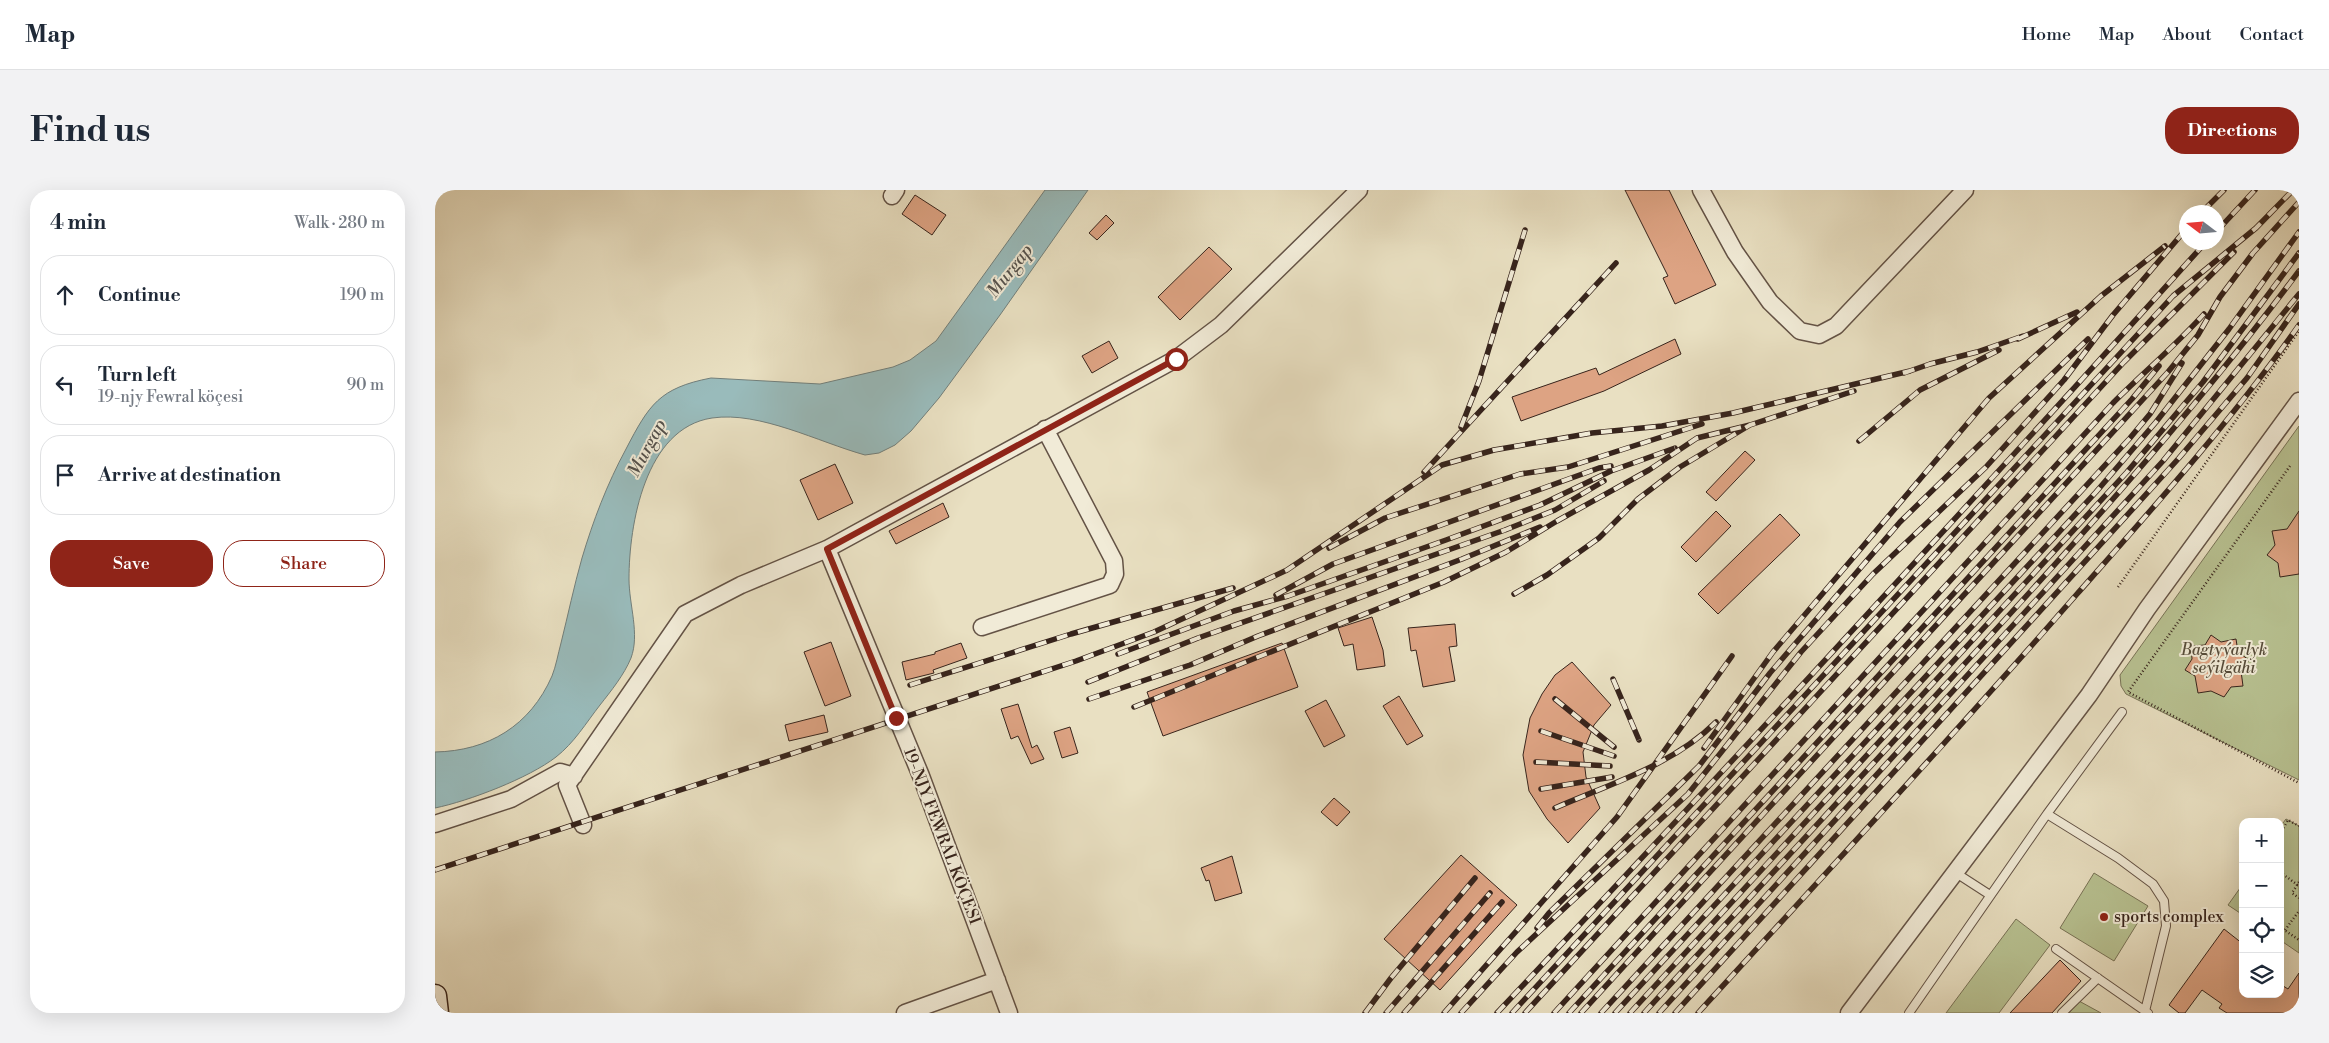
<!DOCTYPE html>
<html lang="en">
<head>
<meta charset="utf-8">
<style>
  :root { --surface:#fff; --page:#f2f2f3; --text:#1f2937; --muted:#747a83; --line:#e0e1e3; --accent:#8f2418 }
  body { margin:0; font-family:"Libre Bodoni",serif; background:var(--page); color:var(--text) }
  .controls { position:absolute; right:15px; bottom:15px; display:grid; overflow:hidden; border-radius:10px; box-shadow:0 5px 20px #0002 }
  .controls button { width:45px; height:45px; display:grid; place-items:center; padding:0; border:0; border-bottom:1px solid var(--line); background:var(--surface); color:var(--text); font:25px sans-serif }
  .compass { position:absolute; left:1744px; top:15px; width:45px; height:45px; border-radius:50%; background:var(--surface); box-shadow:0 5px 20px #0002; rotate:286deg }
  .stop { position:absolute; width:15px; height:15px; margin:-11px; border:4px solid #8f2418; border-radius:50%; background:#fff }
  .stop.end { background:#8f2418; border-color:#fff; box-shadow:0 1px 5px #0008 }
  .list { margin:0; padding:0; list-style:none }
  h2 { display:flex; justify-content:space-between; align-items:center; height:65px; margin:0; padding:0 20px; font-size:21px }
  h2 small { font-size:16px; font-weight:400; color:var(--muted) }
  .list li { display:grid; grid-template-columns:32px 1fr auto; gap:15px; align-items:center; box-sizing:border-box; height:80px; margin:0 10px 10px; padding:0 10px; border:1px solid var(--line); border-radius:20px }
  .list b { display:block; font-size:19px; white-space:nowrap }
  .list p { margin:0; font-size:16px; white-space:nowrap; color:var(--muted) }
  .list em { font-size:16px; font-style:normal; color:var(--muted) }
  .actions { display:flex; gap:10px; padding:15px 20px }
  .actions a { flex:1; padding:11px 0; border:1px solid var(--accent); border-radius:20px; text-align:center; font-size:18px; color:var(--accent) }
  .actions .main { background:var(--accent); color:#fff }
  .icon { flex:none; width:28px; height:28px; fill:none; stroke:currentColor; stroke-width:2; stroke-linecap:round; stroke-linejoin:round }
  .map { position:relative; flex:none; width:1864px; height:823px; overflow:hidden; border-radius:20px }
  header { display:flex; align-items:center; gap:30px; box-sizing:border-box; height:70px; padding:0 25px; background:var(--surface); border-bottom:1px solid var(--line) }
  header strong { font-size:24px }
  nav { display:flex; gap:28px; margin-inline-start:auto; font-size:18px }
  .intro { display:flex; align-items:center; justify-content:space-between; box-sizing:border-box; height:120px; padding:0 30px }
  h1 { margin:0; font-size:35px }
  .button { padding:12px 22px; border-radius:20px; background:var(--accent); color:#fff; font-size:18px; font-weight:700 }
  main { display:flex; gap:30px; padding:0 30px }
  aside { flex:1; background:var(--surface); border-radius:20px; box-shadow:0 5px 20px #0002 }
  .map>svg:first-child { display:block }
  .green { fill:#b8c292; stroke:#787357 }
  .water { fill:#9bb; stroke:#727f7b }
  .building { fill:#dda383; stroke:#37241c }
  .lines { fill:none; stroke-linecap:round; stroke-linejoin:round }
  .lane-casing { stroke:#645346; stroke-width:10 }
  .street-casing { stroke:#645346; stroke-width:19 }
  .secondary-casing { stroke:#37241c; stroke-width:25 }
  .path { stroke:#37241c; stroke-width:2.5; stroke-dasharray:1 2.5; stroke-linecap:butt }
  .lane { stroke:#f1ebd7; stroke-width:8 }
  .street { stroke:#f1ebd7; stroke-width:16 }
  .secondary { stroke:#f1ebd7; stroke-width:22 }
  .rail-casing { stroke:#37241c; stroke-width:5.5 }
  .rail { stroke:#f1ebd7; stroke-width:4; stroke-dasharray:11; stroke-linecap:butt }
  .route { stroke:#8f2418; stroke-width:6 }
  .poi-dot { fill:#8f2418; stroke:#f1ebd7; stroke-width:2 }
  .labels { text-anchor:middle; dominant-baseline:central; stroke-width:4; stroke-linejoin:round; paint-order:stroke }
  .park-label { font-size:16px; font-style:italic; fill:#574c3a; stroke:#f1ebd7 }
  .street-label { font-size:16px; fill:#37241c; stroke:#f1ebd7 }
  .poi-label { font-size:16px; fill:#37241c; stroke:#f1ebd7; text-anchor:start }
  .water-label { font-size:18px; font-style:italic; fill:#54514c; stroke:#f1ebd7 }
</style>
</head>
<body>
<header>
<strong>Map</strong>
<nav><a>Home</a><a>Map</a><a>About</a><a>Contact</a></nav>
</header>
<div class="intro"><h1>Find us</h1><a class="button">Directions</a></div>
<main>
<aside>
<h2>4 min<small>Walk · 280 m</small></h2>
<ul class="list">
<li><svg class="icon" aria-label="ahead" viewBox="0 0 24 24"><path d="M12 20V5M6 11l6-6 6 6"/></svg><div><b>Continue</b></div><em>190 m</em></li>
<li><svg class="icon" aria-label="left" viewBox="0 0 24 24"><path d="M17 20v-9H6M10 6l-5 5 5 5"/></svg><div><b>Turn left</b><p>19-njy Fewral köçesi</p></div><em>90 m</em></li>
<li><svg class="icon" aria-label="arrive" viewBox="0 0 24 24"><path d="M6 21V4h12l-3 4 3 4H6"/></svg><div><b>Arrive at destination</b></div></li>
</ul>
<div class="actions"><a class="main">Save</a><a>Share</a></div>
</aside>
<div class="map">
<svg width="1864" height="823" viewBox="0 0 1864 823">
  <rect width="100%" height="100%" fill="#e9e0c2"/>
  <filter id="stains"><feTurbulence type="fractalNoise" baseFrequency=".004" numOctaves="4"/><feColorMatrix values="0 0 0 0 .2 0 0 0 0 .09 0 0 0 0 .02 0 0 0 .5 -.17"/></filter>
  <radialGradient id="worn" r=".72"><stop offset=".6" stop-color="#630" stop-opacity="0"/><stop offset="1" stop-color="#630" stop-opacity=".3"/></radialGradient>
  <!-- green -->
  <path class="green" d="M1864 236V590L1691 504 1686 496 1685 485Z
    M1851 629 1864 636V763L1845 750V637Z
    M1659 683 1713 716 1679 771 1625 738Z
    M1808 694V725L1793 715Z
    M1581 729 1615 755 1564 823H1511Z
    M1644 811 1666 823H1634Z"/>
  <!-- water -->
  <path class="water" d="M610 0H653L565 125 504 208 476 241 460 255 444 263 430 265C383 252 325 221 277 228 210 238 194 335 194 389 194 415 205 444 196 468 189 485 176 501 165 515 151 533 139 553 121 567 94 588 34 611 0 618V562C53 561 95 536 117 486 121 476 123 464 126 453 133 425 139 396 147 368 158 331 172 294 191 259 214 215 224 198 276 188L385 194 458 177 475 170 501 151Z"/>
  <!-- building -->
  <path class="building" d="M1190 0H1234L1281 95 1240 114 1228 88 1233 86Z
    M480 5 511 25 497 45 467 24Z
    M671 25 679 33 662 50 654 43Z
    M774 57 797 79 745 130 723 107Z
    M1240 149 1246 164 1169 201 1086 231 1077 207 1161 178 1164 185Z
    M674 151 683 168 657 183 647 166Z
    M1310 261 1320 270 1281 311 1271 302Z
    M400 274 418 313 383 330 365 290Z
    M508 313 514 327 461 354 454 341Z
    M1281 321 1296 336 1261 372 1246 357Z
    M1864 321V384L1845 387 1843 373 1832 365 1840 355 1837 341 1852 339Z
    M1345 324 1365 345 1283 424 1263 404Z
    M937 427 948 460 950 476 922 480 918 454 909 456 903 438Z
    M1020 434 1022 456 1014 457 1020 491 988 497 981 460 976 461 973 438Z
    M1776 445 1786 452 1801 449 1803 462 1814 470 1806 481 1808 496 1796 497 1789 507 1776 501 1763 503 1760 486 1750 480 1757 469 1756 456 1770 455Z
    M396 452 416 506 390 516 369 462Z
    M526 453 532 468 498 480 499 483 471 490 467 472 500 464V462Z
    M847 453 863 497 728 546 712 502Z
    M1137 472 1176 515 1159 535 1148 562 1151 587 1165 618 1133 653 1112 629 1094 601 1088 565 1095 528 1107 504 1120 485Z
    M964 506 988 546 972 555 948 516Z
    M891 510 910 546 889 557 870 521Z
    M583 514 597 558 602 555 609 569 596 574 583 546 576 549 566 519Z
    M389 525 393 542 354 551 350 535Z
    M635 537 643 563 627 568 619 542Z
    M899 608 915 622 902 636 886 622Z
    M1026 665 1082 715 1005 800 949 749Z
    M797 666 807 703 780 711 774 690 771 691 766 678Z
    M1789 739 1808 754V804H1845V794L1853 799 1864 783V823H1792L1784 818 1787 814 1767 800 1750 823H1744L1734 815Z
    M1625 770 1646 791 1617 823H1575Z"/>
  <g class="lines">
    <defs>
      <path id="lane" d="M1612 624 1687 522
        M1521 683 1555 705
        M1621 759 1713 823
        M1474 823 1612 624 1683 668 1718 694 1729 711 1731 736 1710 821
        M1627 823 1663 788"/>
      <path id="street" d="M1266 0 1300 62 1335 112 1365 141 1384 145 1401 136 1530 0
        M457 6 461 0
        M392 359 486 586 574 823
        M547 437 675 395 680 384 679 371 610 239
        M0 634 76 609 125 582 139 586
        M148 635 132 595 250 424 306 395 392 359 741 169 786 135 924 0
        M470 823 562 790
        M1414 823 1654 505 1712 419 1864 211"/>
      <path id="secondary" d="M0 806 2 823"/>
    </defs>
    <!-- lane casing -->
    <use href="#lane" class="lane-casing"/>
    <!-- street casing -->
    <use href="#street" class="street-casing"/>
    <!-- secondary casing -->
    <use href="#secondary" class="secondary-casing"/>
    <!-- path -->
    <path class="path" d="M1855 276 1693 502 1864 593
      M1683 397 1864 141
      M1845 644 1853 630 1864 636
      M1845 682 1864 696
      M1864 692 1857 703 1864 708
      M1808 709 1806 712 1808 714
      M1845 737 1864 750
      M1850 740 1864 721"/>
    <!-- lane -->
    <use href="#lane" class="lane"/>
    <!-- street -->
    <use href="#street" class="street"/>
    <!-- secondary -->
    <use href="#secondary" class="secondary"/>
    <defs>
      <path id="rail" d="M1767 22 1789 0
        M1782 41 1820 0
        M1583 149 1642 122
        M1469 183 1495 174 1542 162 1588 146
        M1026 237 1044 191 1090 40
        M1424 251 1485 200 1564 160
        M989 282 1181 73
        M894 358 950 328 1085 284 1133 277 1267 234
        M1079 404 1112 385 1164 348 1203 309 1245 277 1315 235 1419 201
        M841 405 898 374 1164 278 1176 276
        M683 464 799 421 853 406 1011 350 1105 315 1176 281 1240 258
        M1178 489 1204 550
        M653 492 763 448 1070 340 1120 320 1169 291
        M475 495 636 444 798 398
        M654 509 755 475 823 446 1027 369 1105 337
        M1120 509 1179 557
        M699 517 1009 392 1071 362 1122 331 1214 280 1262 248 1315 235
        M1106 541 1179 566
        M1269 558 1338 462 1554 208 1666 106 1730 56
        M1101 572 1175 576
        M1106 599 1177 587
        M1120 618C1175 594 1238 575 1281 532
        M0 680 641 471 719 442 852 380 1007 275 1059 260 1157 243 1227 236 1298 223 1475 181
        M1102 738 1114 723 1264 576 1335 483 1465 332 1653 149
        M930 823 956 788 1040 688
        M951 823 1055 703
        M969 823 1067 712
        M1009 823 1182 627 1297 466
        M1026 823 1082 762 1253 604 1366 462 1438 384 1551 277 1629 190 1678 125 1752 38
        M1062 823C1301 568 1537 312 1771 52
        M1077 823 1738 106 1821 38 1858 0
        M1090 823 1689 172 1799 62
        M1119 823 1678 213C1708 183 1740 156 1769 124
        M1134 823 1697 209 1724 176
        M1146 823 1733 182 1763 145 1785 107 1818 63 1864 12
        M1166 823 1695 248 1715 224 1747 173
        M1180 823 1661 302 1721 232 1794 139 1864 42
        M1195 823 1692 282 1768 192 1864 63
        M1209 823C1310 713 1411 603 1512 493 1634 360 1756 226 1864 81
        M1224 823 1728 271 1864 104
        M1240 823 1744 268 1812 188 1864 114
        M1263 823C1390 684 1518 546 1642 404 1719 317 1797 230 1864 135"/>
    </defs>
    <!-- rail casing -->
    <use href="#rail" class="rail-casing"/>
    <!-- rail -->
    <use href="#rail" class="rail"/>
  </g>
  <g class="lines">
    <!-- route -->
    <path class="route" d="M461 528 392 359 741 169"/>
  </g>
  <!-- markers -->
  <circle class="poi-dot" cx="1669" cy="727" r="5"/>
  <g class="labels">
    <!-- park labels -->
    <g class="park-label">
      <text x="1789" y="460">Bagtyýarlyk<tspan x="1789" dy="18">seýilgähi</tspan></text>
    </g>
    <!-- street labels -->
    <g class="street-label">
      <text transform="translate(507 646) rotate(69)">19-NJY FEWRAL KÖÇESI</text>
    </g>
    <!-- poi labels -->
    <g class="poi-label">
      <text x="1679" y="727">sports complex</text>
    </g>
    <!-- water labels -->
    <g class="water-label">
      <text transform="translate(575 81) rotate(-52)">Murgap</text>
      <text transform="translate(212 258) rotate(-62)">Murgap</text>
    </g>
  </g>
  <rect width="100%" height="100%" filter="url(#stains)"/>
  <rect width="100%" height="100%" fill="url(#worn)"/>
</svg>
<div class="controls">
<button>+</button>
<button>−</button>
<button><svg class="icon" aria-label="locate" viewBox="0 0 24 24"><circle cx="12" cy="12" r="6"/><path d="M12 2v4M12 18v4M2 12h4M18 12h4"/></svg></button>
<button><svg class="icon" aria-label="layers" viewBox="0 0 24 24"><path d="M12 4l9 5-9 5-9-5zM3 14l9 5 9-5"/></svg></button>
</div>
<svg class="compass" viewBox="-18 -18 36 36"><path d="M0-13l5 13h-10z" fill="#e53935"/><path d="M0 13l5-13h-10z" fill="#747a83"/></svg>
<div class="stop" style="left:741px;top:169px"></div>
<div class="stop end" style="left:461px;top:528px"></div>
</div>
</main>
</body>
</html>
